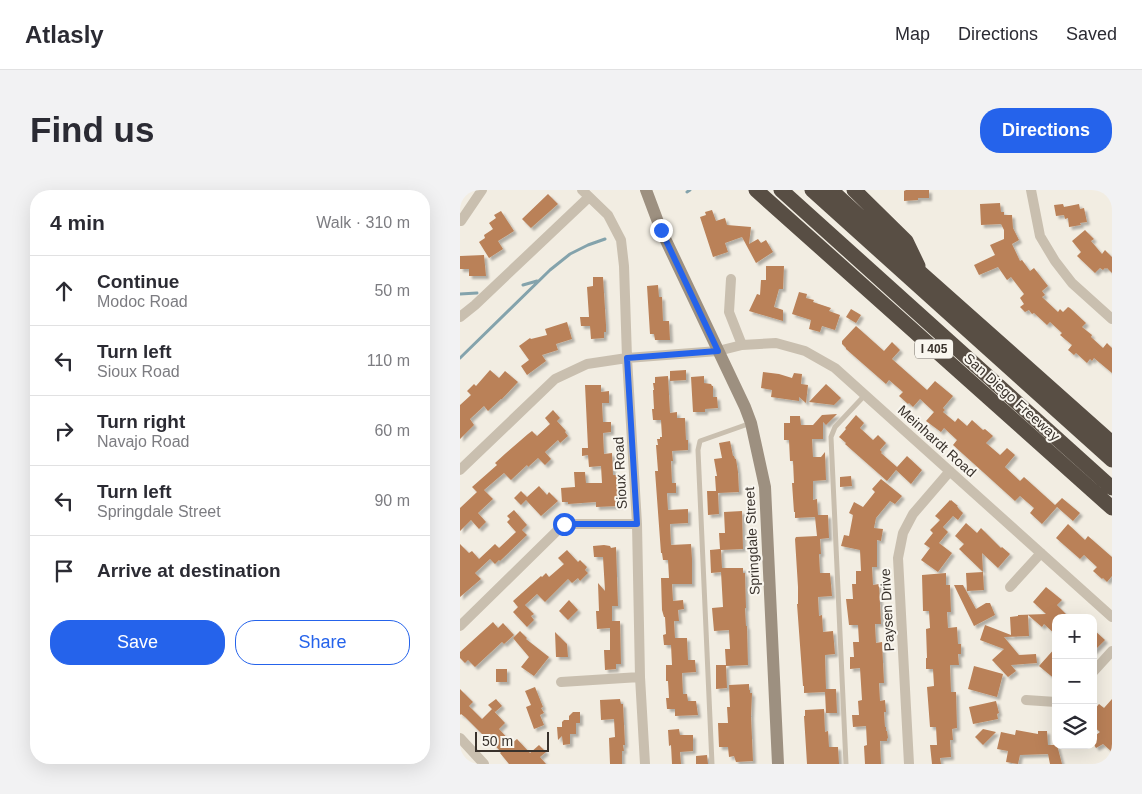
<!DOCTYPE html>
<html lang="en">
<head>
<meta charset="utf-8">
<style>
  :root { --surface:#fff; --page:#f2f2f3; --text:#2b2b33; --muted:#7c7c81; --line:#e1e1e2; --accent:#2563eb }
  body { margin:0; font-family:Helvetica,sans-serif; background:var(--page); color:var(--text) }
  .controls { position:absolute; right:15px; bottom:15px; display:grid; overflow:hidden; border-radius:10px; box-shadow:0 5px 20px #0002 }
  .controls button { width:45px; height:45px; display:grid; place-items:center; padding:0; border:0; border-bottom:1px solid var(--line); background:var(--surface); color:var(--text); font:25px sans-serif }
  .scale { position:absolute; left:15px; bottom:12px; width:74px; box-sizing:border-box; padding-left:5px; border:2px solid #39322c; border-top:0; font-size:14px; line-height:18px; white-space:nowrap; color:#39322c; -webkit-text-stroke:4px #f9f6ef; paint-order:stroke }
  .stop { position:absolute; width:15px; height:15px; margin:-11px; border:4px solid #2563eb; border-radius:50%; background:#fff }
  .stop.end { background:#2563eb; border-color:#fff; box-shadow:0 1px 5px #0008 }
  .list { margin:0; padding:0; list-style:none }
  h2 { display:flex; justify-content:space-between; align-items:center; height:65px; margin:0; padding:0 20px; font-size:21px }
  h2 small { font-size:16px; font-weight:400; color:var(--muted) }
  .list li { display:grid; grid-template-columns:32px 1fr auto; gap:15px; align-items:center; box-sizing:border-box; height:70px; padding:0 20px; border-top:1px solid var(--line) }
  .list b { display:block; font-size:19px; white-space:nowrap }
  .list p { margin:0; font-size:16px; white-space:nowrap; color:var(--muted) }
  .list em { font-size:16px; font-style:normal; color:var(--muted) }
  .actions { display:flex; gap:10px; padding:15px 20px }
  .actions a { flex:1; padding:11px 0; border:1px solid var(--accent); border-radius:20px; text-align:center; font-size:18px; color:var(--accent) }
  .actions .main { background:var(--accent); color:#fff }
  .icon { flex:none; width:28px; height:28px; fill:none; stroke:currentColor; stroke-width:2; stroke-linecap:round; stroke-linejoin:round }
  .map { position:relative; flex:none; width:652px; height:574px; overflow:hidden; border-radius:20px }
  header { display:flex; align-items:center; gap:30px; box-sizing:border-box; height:70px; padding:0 25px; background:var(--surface); border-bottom:1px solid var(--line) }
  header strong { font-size:24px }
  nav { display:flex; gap:28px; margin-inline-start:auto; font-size:18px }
  .intro { display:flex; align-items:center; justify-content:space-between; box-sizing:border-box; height:120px; padding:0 30px }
  h1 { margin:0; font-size:35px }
  .button { padding:12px 22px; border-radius:20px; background:var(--accent); color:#fff; font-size:18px; font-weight:700 }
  main { display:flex; gap:30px; padding:0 30px }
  aside { flex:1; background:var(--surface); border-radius:20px; box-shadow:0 5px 20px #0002 }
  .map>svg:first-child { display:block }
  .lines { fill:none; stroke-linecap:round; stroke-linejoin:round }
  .stream { stroke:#84a3ac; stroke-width:3 }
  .building { fill:#ba8158; filter:url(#shadow) }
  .service { stroke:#c9bfaf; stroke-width:5 }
  .minor { stroke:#c9bfaf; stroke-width:10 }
  .secondary { stroke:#9d9080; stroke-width:12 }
  .motorway { stroke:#584e44; stroke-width:15 }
  .route { stroke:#2563eb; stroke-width:6 }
  .labels { text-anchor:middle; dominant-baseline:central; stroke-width:4; stroke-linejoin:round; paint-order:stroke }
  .shield { fill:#f9f6ef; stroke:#736d66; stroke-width:1 }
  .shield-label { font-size:12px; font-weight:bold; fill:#39322c }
  .street-label { font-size:14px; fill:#39322c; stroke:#f9f6ef }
</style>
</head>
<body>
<header>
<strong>Atlasly</strong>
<nav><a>Map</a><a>Directions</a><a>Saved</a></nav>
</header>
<div class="intro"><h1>Find us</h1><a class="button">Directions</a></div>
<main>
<aside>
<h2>4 min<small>Walk · 310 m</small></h2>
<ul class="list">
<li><svg class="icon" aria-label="ahead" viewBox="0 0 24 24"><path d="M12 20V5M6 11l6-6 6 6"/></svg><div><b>Continue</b><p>Modoc Road</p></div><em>50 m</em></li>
<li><svg class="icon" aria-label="left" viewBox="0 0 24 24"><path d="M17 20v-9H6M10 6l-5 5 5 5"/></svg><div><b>Turn left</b><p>Sioux Road</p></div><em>110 m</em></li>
<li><svg class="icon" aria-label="right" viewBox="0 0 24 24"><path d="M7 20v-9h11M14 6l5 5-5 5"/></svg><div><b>Turn right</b><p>Navajo Road</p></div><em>60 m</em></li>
<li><svg class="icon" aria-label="left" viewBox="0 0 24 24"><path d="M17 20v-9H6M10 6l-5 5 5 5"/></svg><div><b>Turn left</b><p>Springdale Street</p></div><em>90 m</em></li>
<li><svg class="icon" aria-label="arrive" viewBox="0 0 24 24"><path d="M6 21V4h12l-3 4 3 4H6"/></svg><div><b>Arrive at destination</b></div></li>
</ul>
<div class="actions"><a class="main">Save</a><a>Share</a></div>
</aside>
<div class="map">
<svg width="652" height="574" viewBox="0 0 652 574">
  <defs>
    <filter id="shadow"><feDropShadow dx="3" dy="3" stdDeviation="1" flood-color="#0004"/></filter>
  </defs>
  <rect width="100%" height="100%" fill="#f2ede2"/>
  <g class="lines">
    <!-- stream -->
    <path class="stream" d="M227 2 230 0
      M63 95 77 91
      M0 104 17 103
      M0 168 90 80 110 64 128 55 145 49"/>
  </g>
  <!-- building -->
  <path class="building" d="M446 0H469V8H458V10L444 11V1Z
    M88 4 98 14 71 38 62 29Z
    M540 13 541 22H544V25H552L553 38 559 50 552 54 560 71 562 70 570 81 574 78 588 96 582 101 585 105 582 107 598 122 600 119 603 122 608 117 610 118 626 133 622 137 632 145 631 147 643 158 647 153 652 158V183L634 168 632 171 630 169 627 173 616 163 614 165 608 160 612 155 600 145 602 143 590 132 587 135 574 123 572 124 569 120 565 122 560 117 564 114 560 108 564 104 551 87 547 90 538 77 519 85 514 75 535 65 530 55 544 49V40L541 34 521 35 520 14Z
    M603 14 604 17 619 14 620 19 624 18 627 32 620 33 621 35 609 37 608 28 605 29 604 25 596 26 594 15Z
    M252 20 256 31 265 28 267 35 291 37 289 54 298 49 301 53 306 50 313 62 296 73 282 47 265 53 268 62 253 67 240 27 246 25 245 22Z
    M41 21 54 41 38 51 43 59 29 68 19 52 25 48 24 45 33 39 29 33 36 28 34 25Z
    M625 40 634 49 631 51 642 64 645 60 652 67V83L647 78 646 79 645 78 643 80 640 78 635 83 617 66 621 62 612 51Z
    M24 65 26 86H9V79H0V66Z
    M306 76H324L323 99H319L314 117 323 120V131L289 121 297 104 300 105 301 90H306Z
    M133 87H143L146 135V142H144V148L131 149 130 136H121L120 127H129L127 97 133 96Z
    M198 95 199 107H202L203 131H209L210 150H195L194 144H190L187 96Z
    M339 102 347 104 346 108 354 110 353 112 371 118 369 121 380 125 375 140 362 136 360 142 349 139 351 130 332 124Z
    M391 119 401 125 396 133 386 127Z
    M107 132 112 149 96 154 98 160 82 165 86 171 67 185 61 176 69 170 59 156 70 148 71 149 87 145 85 139Z
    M396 136 424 161 432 152 440 160 432 169 467 200 475 191 493 206 483 218 485 220 483 222 495 232 498 228 507 236 512 230 523 240 525 239 533 246 526 253 540 265 547 258 555 265 545 277 560 291 564 287 595 315 602 308 620 323 613 331 597 317 582 334 570 323 574 318 560 306 555 311 523 282 493 255 497 250 484 238 481 242 466 231 474 222 460 209 453 217 449 213 448 214 439 206 443 202 429 190 426 194 386 159V158L382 154V151Z
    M30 180 39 188 45 181 58 192 42 209H41L28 221 24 216 10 229 14 235 0 249V215L11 205 7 201 14 194 16 196Z
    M226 180V190L210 191V181Z
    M303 182 319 184 332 188 334 183 342 184 341 194 348 195 346 213 339 207V211L311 207 312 200 301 198Z
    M208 186 210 223 217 222V228H225L226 250H228V260L212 261 213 271H211L212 293H216V303H207L208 320 228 319V333L210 334 211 355 231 354 232 369V394H212L213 411 223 410 224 419 218 420 219 431H214L215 448H227L228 470H235L236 482 222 483 223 504H227L228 511H236L238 525 215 526V519H207L206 508H209L208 491H206V475H212L211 455H204L203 445 206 444 205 427H204L202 420 201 388H209L208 370H203L202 363H201L195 281H198L196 255H198L197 249H200V247H202L201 230H193L192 219H194L193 200H194L193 193H195V187Z
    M244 186V193L251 194 252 196H253V207H257L258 218 245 219V222H233L231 187Z
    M366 194 381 208 374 215 349 212Z
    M125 195H141V202L149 201V213H142L143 232H151V242L143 243 144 264 152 263 153 285H157L159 316 136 317V312L108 314V312H102L101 298 115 297 114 282H125L126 293H142L141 276 129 277 128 265 122 266V258H128Z
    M93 220 100 228 97 231 106 241 105 242 108 246 100 253 98 250 85 262 91 269 85 275 78 268 68 277 67 275 51 290 44 283 38 288 24 300 33 309 18 323 26 332 19 339 11 330 0 341V318L17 302 12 297 37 275 35 273 46 263 68 244 72 241 77 246 90 234 85 228Z
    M377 224 366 235 363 232V249H352L353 267H361L365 262 366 290 353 291V310L357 309 358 325H368L369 348 360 349 361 364H359L360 383H370L372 406 358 407 359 426 362 425 363 442 373 441 375 464 365 465 366 499H376L377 523H366L365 502 344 503V496H343L337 414H338V397L335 349 336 347 357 346 355 327 335 328V322H334L332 293H334L333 271H330L329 250H324V233H330V226H340L341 235H353L362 225Z
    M396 225 404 233 400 238 413 250 418 245 426 253 420 260 422 262 421 263 437 277 447 266 462 280 451 294 436 280 427 291 385 254 386 253 379 247 386 239 385 238Z
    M270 251 273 266H274L275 269H276L278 282 279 302 258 303 259 324 248 325 247 301H256L255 286H257L254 269 262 268 259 253Z
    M391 286 392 296 380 297V287Z
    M421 289 442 306 435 314 430 311 416 328 414 338 423 339 421 351 417 350V377H412L413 395 419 394 421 434H415L416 453 422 452 424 493H419L420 511 425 510 426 522H424L425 537H426V541H427L428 548 427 549V551H420L421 574H405L404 556 407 555 406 536 393 537 392 525H399L398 511 402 510 400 478 390 479V467H394L393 452H399L398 435H389L386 409H393L392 394H396V381H401L400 360 381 356 384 345 389 346 393 325 389 323 394 312 403 317 415 302 412 299Z
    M79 296 87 305 89 302 98 311 81 326 66 310 61 315 54 308 61 301 67 307Z
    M490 310 491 311V310L498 316H497L499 319 503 323 498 330 493 326 483 337 488 342 479 353 492 363 478 382 461 370 470 358 464 354 473 343 470 340 480 330 475 326Z
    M54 320 67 335 62 340 67 345 40 371 39 370 35 374 30 369 15 383 21 389 0 407V354L9 363 12 361 19 369 35 354 39 358 56 342 47 332 50 329 47 326Z
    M282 321 283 359 261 360 262 378H283V383H285L286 418H285L286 436H287L288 475 266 476 267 498 256 499V475H266L265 459H270L269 440 254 441 252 418 263 417 261 382 251 383 250 360 260 359 259 343H265L264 322Z
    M506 333 517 343 521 338 541 358 542 357 550 364 538 378 522 363 523 382 499 359 504 354 495 346Z
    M608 334 625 350 628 346 652 367V386L647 392 643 388 642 389 633 381 637 377 624 365 620 369 596 348Z
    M144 355 150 356 151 358 156 357 158 416H152V431H160L161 474H156V479L145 480 144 460H150V438L137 439 136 421H139L138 393 145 401 143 367H134L133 356Z
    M107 360 118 372 120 370 127 377 125 380 128 383 120 391 118 388 112 393 108 389 85 412 77 404 65 415 74 424 71 426 74 430 67 437 53 422 58 417 53 411 81 386 82 387 86 383 89 387 104 374 98 368Z
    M523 382 524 400 507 401 506 383Z
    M486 383V395H490L491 422H487L488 438 497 437 498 454H501V464H498L499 475H490L491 502H496L497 538 492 539 493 550H490L491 567 480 568 481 574H472L470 555H477L476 537H470L467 497 474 496 473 479H466V468H467L466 439 470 438 469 421H463L462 385Z
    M494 395H503L516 419 526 413H530L535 425 514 436Z
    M586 397 602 410 597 415 610 428H596V445L584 434 582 437 568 425 569 446 544 447 559 465 576 464 577 473 551 475 556 481 548 487 532 470 544 459 520 450 525 435 551 445 550 427 558 426V425L586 424 573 412Z
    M109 410 118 420 108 430 99 421Z
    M33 432 38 438 43 433 54 445 44 454 42 452 15 477 8 470 5 473 0 468V462Z
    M633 439 645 450 633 462Z
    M60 441 67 448 66 449 89 467 74 486 61 477 69 467 53 448Z
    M95 442 107 454 108 467H96Z
    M596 457V490L579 476Z
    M514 476 543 484 537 507 508 499Z
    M36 479H47V492H36Z
    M289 494V500H290V503H292L291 526 293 571 276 572 274 566 269 567 268 557H259L258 533H268L267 517H270L269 495Z
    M75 497 83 517 81 518 84 523 80 525 84 535 74 539 66 517 71 515 65 501Z
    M0 499 13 512 9 516 22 529 32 519 45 533 39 539 52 553 57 549 70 563 79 555 86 562 80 567 86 574H49L40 563 41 562 24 544 23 545 5 527 1 524 0 525Z
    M36 509 42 516 35 522 28 515Z
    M160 509 161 514H163L165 555H163L164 561H162V574H150L149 548 155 547 154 529 141 530 140 510Z
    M652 509V562L643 554 636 558 633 553V547L640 542 633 536V521L639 514 644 518Z
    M536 511 539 523 537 524 538 529 513 534 509 517Z
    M364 519 365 542 368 541 369 557H378L379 574H347L344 526H345V520Z
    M113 522H120V533H116V544H110V554L103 555 102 546 98 550 97 537H102V532L104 530H109V526Z
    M219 539 220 545H233V561L220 562 221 574H212L211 555 209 556 208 540Z
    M523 539 536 542 523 555 515 547Z
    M556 540 578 544V541H587L588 555H597L602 574H590L588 564 560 565 558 574 546 572 548 561 537 559 541 542 555 545Z
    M247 565 248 574H236V566Z"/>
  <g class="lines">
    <!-- service -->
    <path class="service" d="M252 574 238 260 240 251 291 233
      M386 574 371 247 375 237 405 205"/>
    <!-- minor -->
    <path class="minor" d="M122 0 148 25 161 50 164 76 167 168 177 334 180 487 185 574
      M571 0 580 46 595 71 612 93 652 129
      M1 31 22 0
      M271 89 269 122 282 155
      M0 127 15 115 129 7
      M0 280 95 189 127 174 167 168 258 161 282 155 316 153 345 161 375 178 652 427
      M550 397 581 363
      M0 436 104 334H177
      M633 482 652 461
      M101 492 180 487
      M566 510 596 512
      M0 548 24 574
      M449 574 438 368 443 343 453 324 490 281"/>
    <!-- secondary -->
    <path class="secondary" d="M186 0 201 40 285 217 291 233 305 297 318 574"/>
    <!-- motorway -->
    <path class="motorway" d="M296 0 652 318
      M321 0 652 298
      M352 0 652 270
      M371 0 462 84 652 253
      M394 0 446 51 458 76"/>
  </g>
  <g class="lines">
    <!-- route -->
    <path class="route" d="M104 334H177L167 168 258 161 201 40"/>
  </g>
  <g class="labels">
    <!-- shield labels -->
    <rect class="shield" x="455" y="149.5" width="38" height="19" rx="4"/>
    <g class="shield-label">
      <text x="474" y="159">I 405</text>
    </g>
    <!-- street labels -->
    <g class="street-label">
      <text transform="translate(552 207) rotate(42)">San Diego Freeway</text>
      <text transform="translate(477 251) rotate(42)">Meinhardt Road</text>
      <text transform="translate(160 283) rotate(-93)">Sioux Road</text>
      <text transform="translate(292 351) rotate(-93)">Springdale Street</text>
      <text transform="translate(427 420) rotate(-93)">Paysen Drive</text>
    </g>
  </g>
</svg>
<div class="controls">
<button>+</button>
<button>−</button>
<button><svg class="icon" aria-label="layers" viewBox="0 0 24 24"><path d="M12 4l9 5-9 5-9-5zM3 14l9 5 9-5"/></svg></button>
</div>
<div class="scale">50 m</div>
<div class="stop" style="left:104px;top:334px"></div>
<div class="stop end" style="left:201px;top:40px"></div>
</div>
</main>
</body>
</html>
